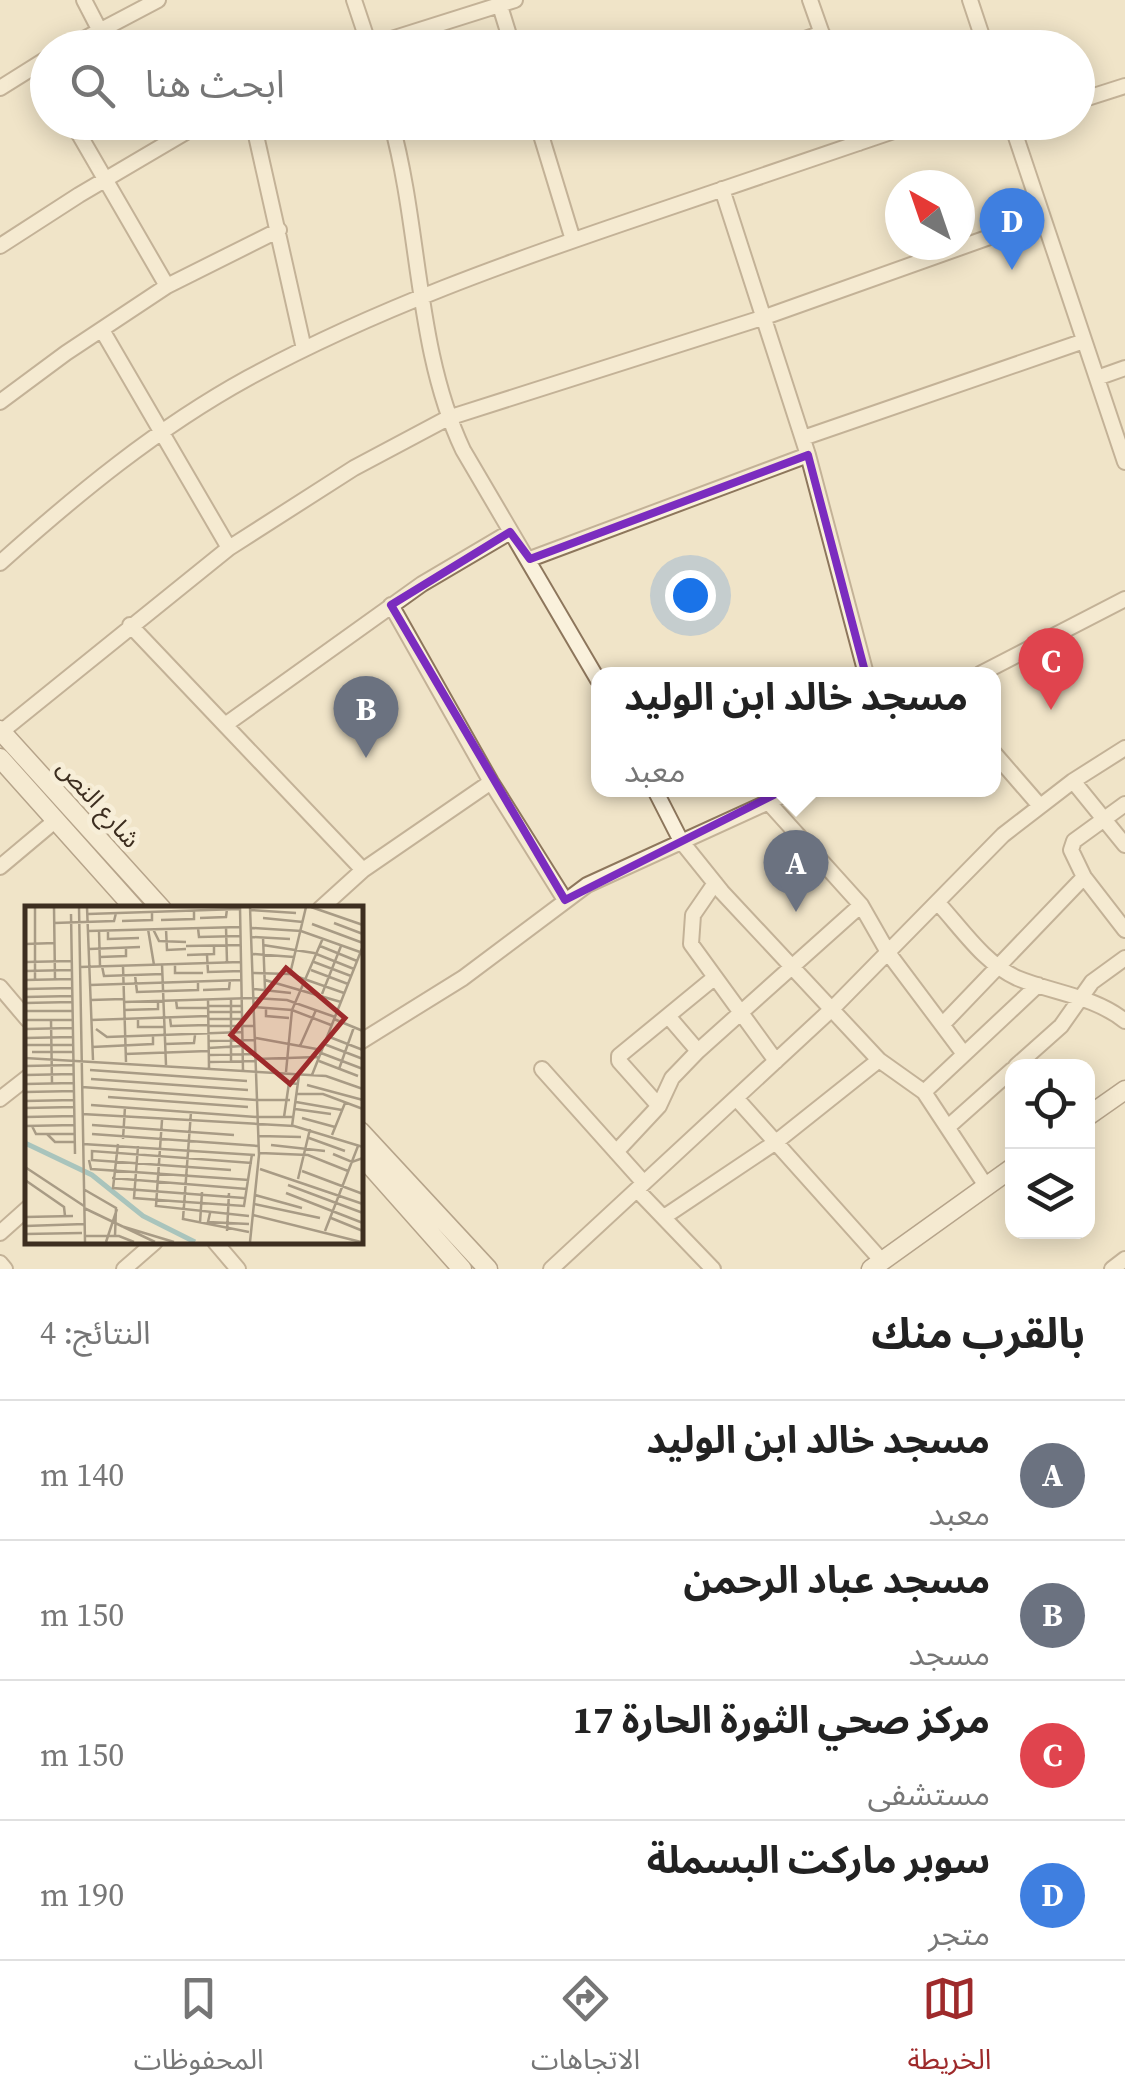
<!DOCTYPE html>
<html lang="ar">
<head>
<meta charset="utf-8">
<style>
  :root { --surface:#fff; --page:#f2f2f2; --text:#222; --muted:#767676; --line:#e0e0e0; --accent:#9e2a2b }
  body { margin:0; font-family:"Source Serif 4","Noto Sans Arabic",serif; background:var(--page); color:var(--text); direction:rtl }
  .controls { position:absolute; right:30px; bottom:30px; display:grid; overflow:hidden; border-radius:20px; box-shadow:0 5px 25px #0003 }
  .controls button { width:90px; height:90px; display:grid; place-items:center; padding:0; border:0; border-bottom:2px solid var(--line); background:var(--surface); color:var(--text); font:50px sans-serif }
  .compass { position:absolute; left:885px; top:170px; width:90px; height:90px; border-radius:50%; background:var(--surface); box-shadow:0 5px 25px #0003; rotate:320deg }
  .you { position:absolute; left:690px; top:595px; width:35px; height:35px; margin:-25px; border:8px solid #fff; border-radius:50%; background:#1a73e8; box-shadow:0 0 0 15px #1a73e833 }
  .badge { display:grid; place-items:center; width:65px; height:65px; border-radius:50%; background:var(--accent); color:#fff; font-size:32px; font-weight:700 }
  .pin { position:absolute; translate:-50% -82px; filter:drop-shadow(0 2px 5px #0008) }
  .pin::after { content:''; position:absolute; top:52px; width:35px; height:30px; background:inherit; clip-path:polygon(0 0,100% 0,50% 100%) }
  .popup { position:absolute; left:591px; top:667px; width:410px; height:130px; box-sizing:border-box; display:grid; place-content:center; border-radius:20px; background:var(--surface); filter:drop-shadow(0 2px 8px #0005); font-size:32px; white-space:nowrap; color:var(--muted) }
  .popup b { font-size:38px; color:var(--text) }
  .popup::after { content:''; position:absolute; left:50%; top:100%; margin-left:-20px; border:20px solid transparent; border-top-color:var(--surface) }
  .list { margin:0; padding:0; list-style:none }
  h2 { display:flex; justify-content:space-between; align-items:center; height:130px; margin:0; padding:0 40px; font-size:42px }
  h2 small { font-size:32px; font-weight:400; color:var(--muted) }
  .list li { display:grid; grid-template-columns:65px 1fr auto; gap:30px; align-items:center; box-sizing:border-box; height:140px; padding:0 40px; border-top:2px solid var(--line) }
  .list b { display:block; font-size:38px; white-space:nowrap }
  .list p { margin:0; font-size:32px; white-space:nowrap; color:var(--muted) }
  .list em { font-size:32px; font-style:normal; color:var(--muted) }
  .icon { flex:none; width:55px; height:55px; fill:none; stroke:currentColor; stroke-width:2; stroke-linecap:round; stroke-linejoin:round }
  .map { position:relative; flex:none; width:1125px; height:1269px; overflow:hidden; direction:ltr }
  .search { position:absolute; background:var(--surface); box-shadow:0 5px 25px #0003; left:30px; right:30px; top:30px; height:110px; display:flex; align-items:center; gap:25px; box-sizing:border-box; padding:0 35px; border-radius:55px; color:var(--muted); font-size:38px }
  .sheet { height:690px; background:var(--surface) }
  nav { display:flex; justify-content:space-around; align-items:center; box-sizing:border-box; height:140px; border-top:2px solid var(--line); background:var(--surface); font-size:28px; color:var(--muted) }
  nav a { display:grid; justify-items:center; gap:5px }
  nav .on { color:var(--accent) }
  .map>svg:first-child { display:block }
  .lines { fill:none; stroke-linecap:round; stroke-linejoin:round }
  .street-casing { stroke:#8d765c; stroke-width:18 }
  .secondary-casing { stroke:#6f573f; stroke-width:21 }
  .street { stroke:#faf1dc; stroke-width:14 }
  .secondary { stroke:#faf1dc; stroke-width:18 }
  .marked { fill:none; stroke:#7b2cbf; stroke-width:8; stroke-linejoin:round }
  .labels { text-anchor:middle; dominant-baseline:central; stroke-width:10; stroke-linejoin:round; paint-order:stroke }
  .street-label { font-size:25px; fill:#3d2e20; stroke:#f7eed8 }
  .inset-river { fill:none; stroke:#a9c4bc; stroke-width:5 }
  .inset-road { fill:none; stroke:#a89b85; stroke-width:2.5 }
  .view { fill:#9e2a2b; fill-opacity:0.15; stroke:#9e2a2b; stroke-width:5 }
  .inset-edge { fill:none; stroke:#3d2e20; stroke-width:5 }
</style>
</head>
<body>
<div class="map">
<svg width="1125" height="1269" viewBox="0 0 1125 1269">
  <rect width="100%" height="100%" fill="#f0e4c8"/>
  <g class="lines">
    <defs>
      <path id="street" d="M84 0 99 29
        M354 0 370 48
        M810 0 827 48
        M970 0 986 48
        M500 6 513 48
        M67 48 158 0
        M363 48 515 0
        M780 48 822 33
        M0 88 48 58
        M1078 101 1125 86
        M72 122 167 286
        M253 122 304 349
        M391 122C421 230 415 348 463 450L598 680
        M537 122 573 240
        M852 122 859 143
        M1011 122 1125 462
        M541 132 567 122
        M722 189 808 455 866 674
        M0 246 79 195 203 122
        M102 330 229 548
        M1097 378 1125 368
        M0 402 66 353 167 286 279 230
        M803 438 1084 341
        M530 559 808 455
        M0 563C77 494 157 428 248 378 375 309 511 261 647 215 738 184 829 153 920 122
        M391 605 491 782 565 900
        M130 625 225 725 422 584 510 532
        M980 674 1125 599
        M225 725 363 870
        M1 732 229 548 354 468 448 418 765 317 1043 218
        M994 753 1040 806
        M1073 781 1125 845
        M655 790 681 841 722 892 879 1060 924 1092 986 1186
        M769 803 861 905 889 954 964 1054
        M1125 804 1074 841 1071 850 1084 877 1125 930
        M0 867 56 820
        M715 883 693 915 691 944 776 1061
        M938 903C962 929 984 963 1017 978 1053 993 1094 996 1125 1021
        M320 909 363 870 491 782
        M0 987 28 1020
        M668 1016 698 1051
        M943 1024 1084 877
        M360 1042 463 978 587 885 795 790
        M1016 1066 1061 1026 1092 982 1125 958
        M542 1069 644 1183
        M924 1092 1038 985
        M736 1098 882 1261
        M0 1099 28 1077
        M659 1106 619 1061V1056L714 978
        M948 1127 1012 1070
        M616 1152 659 1106 672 1078 698 1051 861 905
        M637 1190 713 1269
        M664 1217 776 1142 879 1060
        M0 1233 28 1208
        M215 1242 238 1269
        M0 1263 5 1269
        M124 1269 155 1242
        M551 1269 833 1008 1003 835 1073 781 1125 748
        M1112 1269 1125 1259"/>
      <path id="secondary" d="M0 730 162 909
        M0 758 135 909
        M1088 1116 1125 1090
        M360 1131 488 1269
        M360 1154 462 1269
        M871 1269 1012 1168"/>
    </defs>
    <!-- street casing -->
    <use href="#street" class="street-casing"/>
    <!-- secondary casing -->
    <use href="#secondary" class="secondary-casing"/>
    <!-- street -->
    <use href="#street" class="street"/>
    <!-- secondary -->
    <use href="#secondary" class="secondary"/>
  </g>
  <!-- marked area -->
  <path d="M0 0H1125V1269H0ZM808 455 883 740 565 900 391 605 510 532 530 559Z" fill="#f0e4c8" fill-opacity=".55" fill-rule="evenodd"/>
  <path class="marked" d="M808 455 883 740 565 900 391 605 510 532 530 559Z"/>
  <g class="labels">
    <!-- street labels -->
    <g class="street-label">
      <text transform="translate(99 803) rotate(48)">شارع النص</text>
    </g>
  </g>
  <!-- overview -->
  <g transform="translate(25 906)">
    <rect width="338" height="338" fill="#f0e4c8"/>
    <path class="inset-river" d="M0 237 67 269 118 310 170 336"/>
    <path class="inset-road" d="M29 1 30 73M54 1 60 336M62 1 68 154M215 1 218 164M225 1 234 249 225 336M286 1 338 19M226 4 271 7M46 8 50 248M63 8 214 3M175 12 201 11 202 3M238 12 278 16M136 14 169 13V4M97 15 127 14V6M29 17 89 15 91 7M309 17 338 28M287 18 338 37M201 21 202 56M173 22 174 31 216 30M227 22 276 25 335 46M123 23 129 59M128 23 134 35 161 36M141 23 142 44 161 43M83 24V33L114 32M63 25 215 21M74 25 75 60M227 31 265 33M238 31 240 83M0 38 30 37M238 39 289 47 329 63M161 40 216 39M295 40 332 55M64 43 115 41M228 48 269 51M162 49 189 48V40M182 49 183 66 217 65M75 51 101 50V41M0 56 47 55M289 56 326 70M137 58 141 159M150 58V67H178M77 60 79 70 138 68M98 60 101 156M55 61 216 56M286 64 323 78M0 65 47 64M227 67 265 68 319 87M265 68 281 1M110 69 112 86 173 84V75M10 73V1M0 74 47 73M240 74 316 96M65 79 217 74M0 83 47 82M229 83 266 87M178 84 204 83 205 74M297 88 316 40M0 91 47 90M229 92 262 94 310 111M183 93 184 162M206 93V155M66 94 98 93M151 94 152 102H183M99 96 228 92M0 97 47 96M183 100H218M229 101 267 104 306 119M241 101V110L264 112M99 104 133 103V95M0 105H47M183 106H218M145 112 146 120 183 119M113 113V121H140M183 113H218M309 113 338 125M0 114H48M26 114 27 177M66 114 183 110M183 120H229M0 123 48 122M71 123 82 131 218 126M302 130 338 144M0 132 48 131M231 132 297 144M183 135 230 134M140 138 169 137 170 129M299 138 338 153M0 139H48M275 140 291 104M67 141 128 138V130M183 142 218 140M7 146H49M296 147 338 163M100 148 183 145M184 149 230 148M0 152 301 170 338 183M231 153 293 151M294 155 333 170M184 156 230 155M0 160 49 159M314 163 329 121M65 164 222 175M261 166 267 104 298 32M0 169 49 168M287 169 338 40M66 173 223 184M0 178 49 177M282 179 338 194M57 181 231 194M0 186 50 185M272 188H298L338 203M83 191 223 201M233 194H265M0 195 50 194M271 196 317 204M66 199 232 211M0 202 50 201M270 203 306 208M166 206 158 313 224 326M57 208 269 220 338 241M0 211 50 210M233 211H268M259 211 264 177 273 178M277 212 310 221M137 214 131 300 224 310M67 219 209 229M0 220 50 219M7 220 11 228H50M267 220 274 169M22 228 30 236H50M67 228 233 240M307 229 320 197M234 230 276 231M284 232 320 245M98 233 100 201M58 238 230 249M93 238 88 282 219 292M246 239 300 245M113 240 109 292 147 295 219 300 227 248M235 247 283 249 323 265M308 248 327 256 338 252M64 254 66 263 224 274M66 254 206 264M67 254V245L227 257M0 261 59 300M235 263 338 298M277 265 338 288M87 272 222 283M273 273 285 223M0 274 39 301 40 310M263 279 338 307M60 284 91 302 90 330M261 287 338 317M230 289 277 302M229 298 295 312M59 302 130 336M185 307 183 316 224 318M228 309 336 336M0 311 48 310M306 312 338 325M175 317 177 286M0 320 60 318M96 320 149 336M202 325 204 287M300 325 333 240M0 328 57 327M59 330H94L109 336M81 336 92 303"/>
    <path class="view" d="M261 62 320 112 265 178 206 129Z"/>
    <rect width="338" height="338" class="inset-edge"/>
  </g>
</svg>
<div class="controls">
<button><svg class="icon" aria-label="locate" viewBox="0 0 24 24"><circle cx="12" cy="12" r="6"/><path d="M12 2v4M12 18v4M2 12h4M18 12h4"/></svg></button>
<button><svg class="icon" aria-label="layers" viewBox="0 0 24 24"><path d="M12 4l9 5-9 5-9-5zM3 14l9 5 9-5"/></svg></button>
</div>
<svg class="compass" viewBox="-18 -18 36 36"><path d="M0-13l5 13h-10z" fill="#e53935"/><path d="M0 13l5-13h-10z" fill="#767676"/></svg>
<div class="you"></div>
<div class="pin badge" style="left:796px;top:912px;background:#6b7280">A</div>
<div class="popup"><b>مسجد خالد ابن الوليد</b>معبد</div>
<div class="pin badge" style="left:366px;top:758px;background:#6b7280">B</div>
<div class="pin badge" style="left:1051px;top:710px;background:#e0444e">C</div>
<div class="pin badge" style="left:1012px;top:270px;background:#3f7fe0">D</div>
<div class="search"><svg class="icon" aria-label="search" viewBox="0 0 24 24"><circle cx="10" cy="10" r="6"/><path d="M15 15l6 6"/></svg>ابحث هنا</div>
</div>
<section class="sheet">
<h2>بالقرب منك<small>النتائج: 4</small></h2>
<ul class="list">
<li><span class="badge" style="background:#6b7280">A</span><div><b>مسجد خالد ابن الوليد</b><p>معبد</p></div><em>140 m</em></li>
<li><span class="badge" style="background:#6b7280">B</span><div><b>مسجد عباد الرحمن</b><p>مسجد</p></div><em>150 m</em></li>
<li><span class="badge" style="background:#e0444e">C</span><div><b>مركز صحي الثورة الحارة 17</b><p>مستشفى</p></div><em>150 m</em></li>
<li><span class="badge" style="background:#3f7fe0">D</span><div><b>سوبر ماركت البسملة</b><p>متجر</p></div><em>190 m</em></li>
</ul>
</section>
<nav>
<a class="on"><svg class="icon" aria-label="map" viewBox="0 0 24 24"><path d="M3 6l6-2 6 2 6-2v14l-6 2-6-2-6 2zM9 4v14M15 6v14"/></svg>الخريطة</a>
<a><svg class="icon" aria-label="directions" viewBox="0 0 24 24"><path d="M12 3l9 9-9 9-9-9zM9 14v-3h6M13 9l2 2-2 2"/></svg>الاتجاهات</a>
<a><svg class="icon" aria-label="saved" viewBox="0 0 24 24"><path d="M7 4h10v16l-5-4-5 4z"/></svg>المحفوظات</a>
</nav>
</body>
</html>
